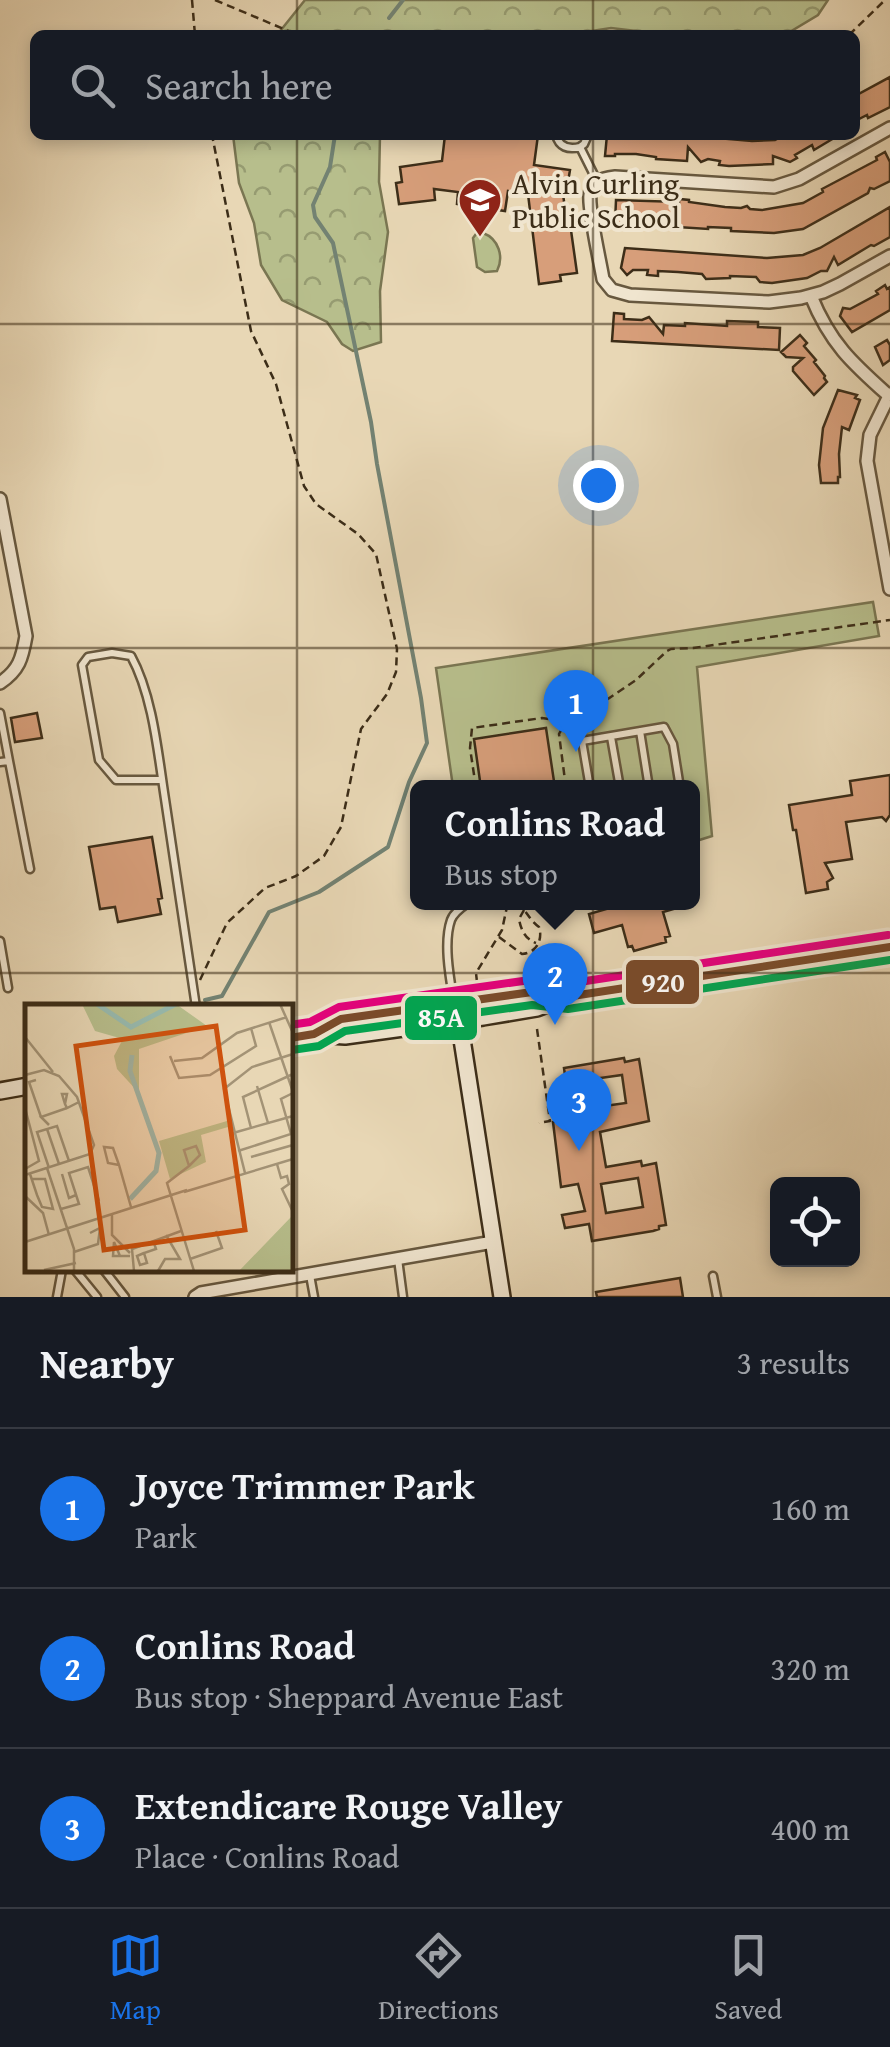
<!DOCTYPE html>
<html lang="en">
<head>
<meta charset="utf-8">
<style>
  :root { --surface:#171b24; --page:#20242c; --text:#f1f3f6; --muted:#9ea1a6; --line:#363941; --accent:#1a73e8 }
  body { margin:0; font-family:"Gentium Book Plus",serif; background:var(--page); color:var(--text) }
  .controls { position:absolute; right:30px; bottom:30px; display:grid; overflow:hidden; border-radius:15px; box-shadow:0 5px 15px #0003 }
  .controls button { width:90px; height:90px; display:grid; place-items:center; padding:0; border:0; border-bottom:2px solid var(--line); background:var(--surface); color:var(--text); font:50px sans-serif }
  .you { position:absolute; left:598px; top:485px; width:35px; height:35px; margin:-25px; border:8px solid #fff; border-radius:50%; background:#1a73e8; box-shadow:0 0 0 15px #1a73e833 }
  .badge { display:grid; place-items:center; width:65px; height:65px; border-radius:50%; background:var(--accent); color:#fff; font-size:32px; font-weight:700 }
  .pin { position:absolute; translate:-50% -82px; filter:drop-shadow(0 2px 5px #0008) }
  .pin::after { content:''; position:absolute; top:52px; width:35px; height:30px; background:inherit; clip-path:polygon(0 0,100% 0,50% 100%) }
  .popup { position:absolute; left:410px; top:780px; width:290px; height:130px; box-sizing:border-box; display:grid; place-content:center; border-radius:15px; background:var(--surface); filter:drop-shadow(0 2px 8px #0005); font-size:32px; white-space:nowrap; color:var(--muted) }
  .popup b { font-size:38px; color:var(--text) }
  .popup::after { content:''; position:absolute; left:50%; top:100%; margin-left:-20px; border:20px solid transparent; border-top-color:var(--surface) }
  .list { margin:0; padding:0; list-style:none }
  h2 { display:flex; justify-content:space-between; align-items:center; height:130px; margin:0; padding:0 40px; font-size:42px }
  h2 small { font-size:32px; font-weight:400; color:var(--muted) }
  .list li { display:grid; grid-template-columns:65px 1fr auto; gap:30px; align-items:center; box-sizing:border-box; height:160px; padding:0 40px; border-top:2px solid var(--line) }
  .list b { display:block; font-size:38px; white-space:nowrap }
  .list p { margin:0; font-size:32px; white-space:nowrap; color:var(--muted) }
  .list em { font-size:32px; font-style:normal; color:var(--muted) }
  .icon { flex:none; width:55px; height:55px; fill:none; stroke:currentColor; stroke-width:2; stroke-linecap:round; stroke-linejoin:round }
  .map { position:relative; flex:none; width:890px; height:1297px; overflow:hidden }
  .search { position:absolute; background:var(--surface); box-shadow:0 5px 15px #0003; left:30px; right:30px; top:30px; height:110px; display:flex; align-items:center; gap:25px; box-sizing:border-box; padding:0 35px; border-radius:15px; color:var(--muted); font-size:38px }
  .sheet { height:610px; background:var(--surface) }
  nav { display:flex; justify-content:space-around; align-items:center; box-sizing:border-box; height:140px; border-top:2px solid var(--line); background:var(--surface); font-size:28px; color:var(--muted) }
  nav a { display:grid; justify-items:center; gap:5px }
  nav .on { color:var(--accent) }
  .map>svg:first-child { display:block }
  .green { fill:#b7be8c; stroke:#7a7652; stroke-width:2.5 }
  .forest { fill:url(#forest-crowns); stroke:#7a7652; stroke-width:2.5 }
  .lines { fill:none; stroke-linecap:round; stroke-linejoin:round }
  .stream { stroke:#738272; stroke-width:4 }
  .building { fill:#d79e7a; stroke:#3c2d18; stroke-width:2.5; fill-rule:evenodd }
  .lane-casing { stroke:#67583f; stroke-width:11 }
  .street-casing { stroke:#67583f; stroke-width:16 }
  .secondary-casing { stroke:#3c2d18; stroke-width:20 }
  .path { stroke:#3c2d18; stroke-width:2.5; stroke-dasharray:8 5; stroke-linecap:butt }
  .lane { stroke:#f0e5cf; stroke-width:6 }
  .street { stroke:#f0e5cf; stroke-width:11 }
  .secondary { stroke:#f0e5cf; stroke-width:15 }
  .bus-1-casing { stroke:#f0e5cf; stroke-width:15 }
  .bus-2-casing { stroke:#f0e5cf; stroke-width:15 }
  .bus-3-casing { stroke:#f0e5cf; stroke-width:15 }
  .bus-1 { stroke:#7a4b2a; stroke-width:8 }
  .bus-2 { stroke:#00a651; stroke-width:8 }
  .bus-3 { stroke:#e5007d; stroke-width:8 }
  .grid { fill:none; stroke:#3c2d18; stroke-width:2.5; stroke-opacity:0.55 }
  .labels { text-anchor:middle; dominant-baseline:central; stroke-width:8; stroke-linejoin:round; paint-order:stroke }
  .poi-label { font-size:30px; fill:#3c2d18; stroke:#f0e5cf; text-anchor:start }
  .inset-river { fill:none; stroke:#97baae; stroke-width:5 }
  .inset-road { fill:none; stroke:#a39376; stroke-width:2.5 }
  .view { fill:#ce520e; fill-opacity:0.15; stroke:#ce520e; stroke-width:5 }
  .inset-edge { fill:none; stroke:#3c2d18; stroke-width:5 }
  .line-badge { stroke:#f0e5cf; stroke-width:4 }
  .badge-label { font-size:28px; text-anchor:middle; font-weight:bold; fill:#fff }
</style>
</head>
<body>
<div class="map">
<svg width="890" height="1297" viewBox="0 0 890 1297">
  <defs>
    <pattern id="forest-crowns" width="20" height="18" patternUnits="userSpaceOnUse" patternTransform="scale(2.5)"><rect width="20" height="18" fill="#b7be8c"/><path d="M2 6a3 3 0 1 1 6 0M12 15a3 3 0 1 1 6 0" fill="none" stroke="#969b71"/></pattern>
  </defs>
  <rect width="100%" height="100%" fill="#e8d7b5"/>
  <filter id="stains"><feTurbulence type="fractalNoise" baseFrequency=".002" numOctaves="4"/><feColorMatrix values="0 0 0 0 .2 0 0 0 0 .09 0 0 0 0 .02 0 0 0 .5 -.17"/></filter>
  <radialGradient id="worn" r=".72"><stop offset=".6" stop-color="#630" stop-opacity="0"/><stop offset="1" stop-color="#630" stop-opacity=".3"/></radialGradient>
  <!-- green -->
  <path class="green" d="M483 233C499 239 504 257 497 271L485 272 477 267 473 238 476 234Z
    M873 602 879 636 697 667 712 836 693 842 692 788 453 787 436 668Z"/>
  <!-- forest -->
  <path class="forest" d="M305 0H828L818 15 788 33 767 35H670L611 28 566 35H277Z
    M233 135H380L379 182 388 232 380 291 381 342 353 351 342 344 327 322 282 300 261 265 254 223 239 183Z"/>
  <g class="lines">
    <!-- stream -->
    <path class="stream" d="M389 18 403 0
      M205 1000 222 996 269 912 319 892 388 847 409 782 427 743 421 698 377 464 371 422 333 243 315 217 313 205 330 167 335 135
      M177 1007 187 1004"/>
  </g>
  <!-- building -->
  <path class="building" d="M890 77V107L868 118 867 115 855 121V96Z
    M445 135 466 137 467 135H538L534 165 570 170 566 194H563L566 216H569L577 273 560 275 561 281 539 284 528 194 508 191 505 211 457 204 458 192 434 189 435 200 399 204 396 183 402 182 400 167 442 161Z
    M607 135H682L752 141 775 140 784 135H839L814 150 812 145 795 155 797 158 790 162 773 156V164L729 166 719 165 720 161 708 159 701 162 688 147 687 161 656 159V157L636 154H615V156H605Z
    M885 152 890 162V181L874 189 870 188 868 193 803 229 774 233 731 231V228L708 227V229L615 223 616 200 679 202V199L689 200V202L725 207 741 208 747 206 750 209 762 210 803 203 823 192 822 189 877 160 876 157Z
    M890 207V237L874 246 871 245 838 265 834 257 827 271H821L807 278 772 283 760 282 756 277 730 276V278L706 279 702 274 678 272 658 271V276L647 275 648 270H633L627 275 621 268 625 248 767 258 803 255 820 248Z
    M885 285 887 289 890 287V310L852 332 840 316 843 308 850 309 878 294 876 291Z
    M614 313 624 314V319L642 320 649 317 663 334 664 325 685 326V323L727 326V321L758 322V327L780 328 779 350 612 341Z
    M800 335 807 343 804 346 816 360 814 362 825 376 824 378 827 382 814 395 793 371V367L803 358 786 357 781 352Z
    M887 340 890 345V360L883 365 875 347Z
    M838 390 857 395 855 398 860 400 849 430 842 427 839 454 840 477H838V483H821L819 465 823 428Z
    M37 713 42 738 15 742 11 718Z
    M546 728 555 788H481L474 739Z
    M890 775V815L886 821 882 817 846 822 852 859 825 863 833 878 827 882 828 889 806 893 796 830H793L789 805 852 795 850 781Z
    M152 837 162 898 158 899 161 914 118 922 115 907 100 909 89 847Z
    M608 902H687V905L663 912 670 936 665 937 666 942 634 951 632 946 628 947 622 925 594 933 589 914 610 908Z
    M624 1058 625 1062 639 1059 649 1121 600 1132 606 1167 641 1161 642 1166 656 1163 666 1225 659 1226V1229L653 1231 592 1241 589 1224 565 1228 562 1215 585 1211 578 1184 561 1187 553 1122 571 1120 564 1068ZM622 1075 626 1103 590 1108 586 1080ZM638 1178 643 1207 606 1213 601 1184Z
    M680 1278 683 1297H597L596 1292Z"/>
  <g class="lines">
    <defs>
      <path id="lane" d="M556 135C559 147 568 150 580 147
        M580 147 597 181
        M580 147 584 144 588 135
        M0 713 9 761
        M640 731 649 788
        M611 737 620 788
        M0 762 9 761 30 869
        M162 780H116L99 760 82 665 88 657 112 653 131 656C153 696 158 754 165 799 175 868 186 938 196 1007
        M590 788 582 741 664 727 673 744 680 788
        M0 941 8 988
        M454 1003C450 979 443 943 451 920 454 912 462 907 469 902
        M398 1259 403 1297
        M75 1270 97 1297
        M104 1270 125 1297
        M310 1275 314 1297
        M713 1276 717 1297
        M57 1297 62 1270"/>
      <path id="street" d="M890 128 799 179 774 187 615 177C604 178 592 181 590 195 588 209 600 261 603 279L612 290 630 295 769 302 801 298 823 292 840 284 890 256
        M811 296C830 343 852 363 888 395
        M890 394 870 435 867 461 890 589
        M0 499 26 636C22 659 19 670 0 683
        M195 1297 201 1293 493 1242"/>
      <path id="secondary" d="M459 1020 502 1297
        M314 1034 341 1019 482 998 532 992 564 996
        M290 1038 314 1034 345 1036 483 1017 537 1008 566 997 890 947
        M0 1091 28 1086"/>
    </defs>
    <!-- lane casing -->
    <use href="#lane" class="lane-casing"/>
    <!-- street casing -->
    <use href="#street" class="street-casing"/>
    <!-- secondary casing -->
    <use href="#secondary" class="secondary-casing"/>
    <!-- path -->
    <path class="path" d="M192 0 195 35
      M215 0 298 35
      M849 35 885 0
      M476 788 470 748 472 728 542 718 562 721
      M566 788 559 734 570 714 599 705 636 680 667 651 671 649 693 648 890 620
      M524 910 519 919C521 930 525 939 536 943
      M499 937 522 954C537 953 543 939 539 927 529 920 526 909 516 902
      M534 951 538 956 543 972
      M200 980 227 923 265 888 296 876 324 856 341 827 361 729 387 694 396 672 397 649 376 554 358 534 316 504 304 486 276 384 251 331 212 135
      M477 982 476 973 502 930 508 902
      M537 1029 550 1121 539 1123"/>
    <!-- lane -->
    <use href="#lane" class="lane"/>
    <!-- street -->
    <use href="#street" class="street"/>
    <!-- secondary -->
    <use href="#secondary" class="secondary"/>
    <defs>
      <path id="bus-1" d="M290 1038 314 1034 341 1019 532 992 566 997 890 947"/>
      <path id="bus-2" d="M292 1050 319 1046 345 1031 532 1005 568 1009 890 960"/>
      <path id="bus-3" d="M290 1025 310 1022 339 1007 530 980 566 984 888 935"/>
    </defs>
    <!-- bus-1 casing -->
    <use href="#bus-1" class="bus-1-casing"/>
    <!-- bus-2 casing -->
    <use href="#bus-2" class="bus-2-casing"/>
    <!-- bus-3 casing -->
    <use href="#bus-3" class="bus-3-casing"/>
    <!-- bus-1 -->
    <use href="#bus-1" class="bus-1"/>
    <!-- bus-2 -->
    <use href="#bus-2" class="bus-2"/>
    <!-- bus-3 -->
    <use href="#bus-3" class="bus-3"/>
  </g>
  <!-- grid -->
  <path class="grid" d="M297 0V35M593 0V35M297 135V1297M593 135V1297M0 324H890M0 648H890M0 973H890"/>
  <!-- icons -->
  <defs>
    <symbol id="school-pin" viewBox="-11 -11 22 30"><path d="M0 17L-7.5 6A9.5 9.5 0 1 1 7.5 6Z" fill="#8f2418" stroke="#f0e5cf"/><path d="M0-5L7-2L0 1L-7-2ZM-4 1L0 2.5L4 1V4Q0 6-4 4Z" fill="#fff"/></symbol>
  </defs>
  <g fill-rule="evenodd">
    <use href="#school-pin" x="455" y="175" width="50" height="68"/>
  </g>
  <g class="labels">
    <!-- poi labels -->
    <g class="poi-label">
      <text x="512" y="183">Alvin Curling<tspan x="512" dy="34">Public School</tspan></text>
    </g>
  </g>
  <!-- overview -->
  <g transform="translate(25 1004)">
    <rect width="268" height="268" fill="#e8d7b5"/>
    <path d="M202 117 203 123 176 131 181 158 145 175 134 137ZM267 212V267H214Z" fill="#b7be8c"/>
    <path d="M57 0H151L182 22 114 45V89L92 65 89 52 98 35 70 27Z" fill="#b7be8c"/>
    <path class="inset-river" d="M72 0 106 23 151 0M105 195 131 167 134 149 105 67 107 51"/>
    <path class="inset-road" d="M255 0 268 29M244 18 268 88M0 33 28 68M145 52 154 74 185 71 231 42 226 24M149 57 177 54 212 29 262 13M0 71 19 66 34 72 52 93 69 141 65 150 0 171M11 76 4 78 16 113M232 82 243 119M40 100 42 90H37L40 100 42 104 54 98M0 104 14 157 0 165M24 121 16 113 42 104M226 124 218 93 268 70M22 125 34 160M208 129 268 112M213 147 266 130 256 95 268 89M226 153 268 141M252 160 256 174 262 172 264 180 257 185 268 208M94 161 83 159 79 143 88 144 94 161 106 203M164 162 175 151 171 142 159 146 164 162 142 179 169 267M22 164 49 245V267M24 164 12 128 32 122 44 157M220 169 199 85 227 63 268 50M5 170 12 191 17 203 28 205 20 175H7M37 170 44 194 51 191M159 188 268 155M0 192 18 209 24 231M36 205 54 200 44 169 63 163 74 197M87 210V231L105 249M0 238 162 186M49 248 73 240 75 224 65 229M119 249 112 252 115 261 122 259 119 249 131 245 128 236M95 252 89 238 88 252H105M165 255 197 244 191 227M19 266 51 259M109 267 107 245 156 227M133 267 140 255H155L141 231"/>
    <path class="view" d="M191 22 220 226 79 246 51 42Z"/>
    <rect width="268" height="268" class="inset-edge"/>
  </g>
  <g class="line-badge">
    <rect x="624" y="958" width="77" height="48" rx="10" fill="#7a4b2a"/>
    <rect x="403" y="994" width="76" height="48" rx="10" fill="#00a651"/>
  </g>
  <g class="badge-label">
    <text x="663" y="992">920</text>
    <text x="441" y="1027">85A</text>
  </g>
  <rect width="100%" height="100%" filter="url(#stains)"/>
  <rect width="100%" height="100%" fill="url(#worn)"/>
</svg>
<div class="controls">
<button><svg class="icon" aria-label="locate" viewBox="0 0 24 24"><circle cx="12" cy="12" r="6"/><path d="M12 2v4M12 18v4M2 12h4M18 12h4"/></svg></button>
</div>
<div class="you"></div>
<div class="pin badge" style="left:576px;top:752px">1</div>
<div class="pin badge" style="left:555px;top:1025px">2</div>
<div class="popup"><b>Conlins Road</b>Bus stop</div>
<div class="pin badge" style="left:579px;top:1151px">3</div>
<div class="search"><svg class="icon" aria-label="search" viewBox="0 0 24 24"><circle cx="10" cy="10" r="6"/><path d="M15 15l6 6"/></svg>Search here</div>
</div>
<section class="sheet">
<h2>Nearby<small>3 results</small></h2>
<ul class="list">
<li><span class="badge">1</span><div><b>Joyce Trimmer Park</b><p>Park</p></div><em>160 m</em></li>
<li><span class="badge">2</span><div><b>Conlins Road</b><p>Bus stop · Sheppard Avenue East</p></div><em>320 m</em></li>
<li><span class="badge">3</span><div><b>Extendicare Rouge Valley</b><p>Place · Conlins Road</p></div><em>400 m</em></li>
</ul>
</section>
<nav>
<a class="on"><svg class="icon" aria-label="map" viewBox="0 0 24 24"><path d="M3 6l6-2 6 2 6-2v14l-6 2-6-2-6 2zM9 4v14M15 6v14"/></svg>Map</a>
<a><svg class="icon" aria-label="directions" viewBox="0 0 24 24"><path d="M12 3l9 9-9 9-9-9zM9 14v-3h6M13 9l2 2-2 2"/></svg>Directions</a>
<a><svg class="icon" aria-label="saved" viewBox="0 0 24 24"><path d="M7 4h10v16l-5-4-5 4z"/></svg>Saved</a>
</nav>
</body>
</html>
